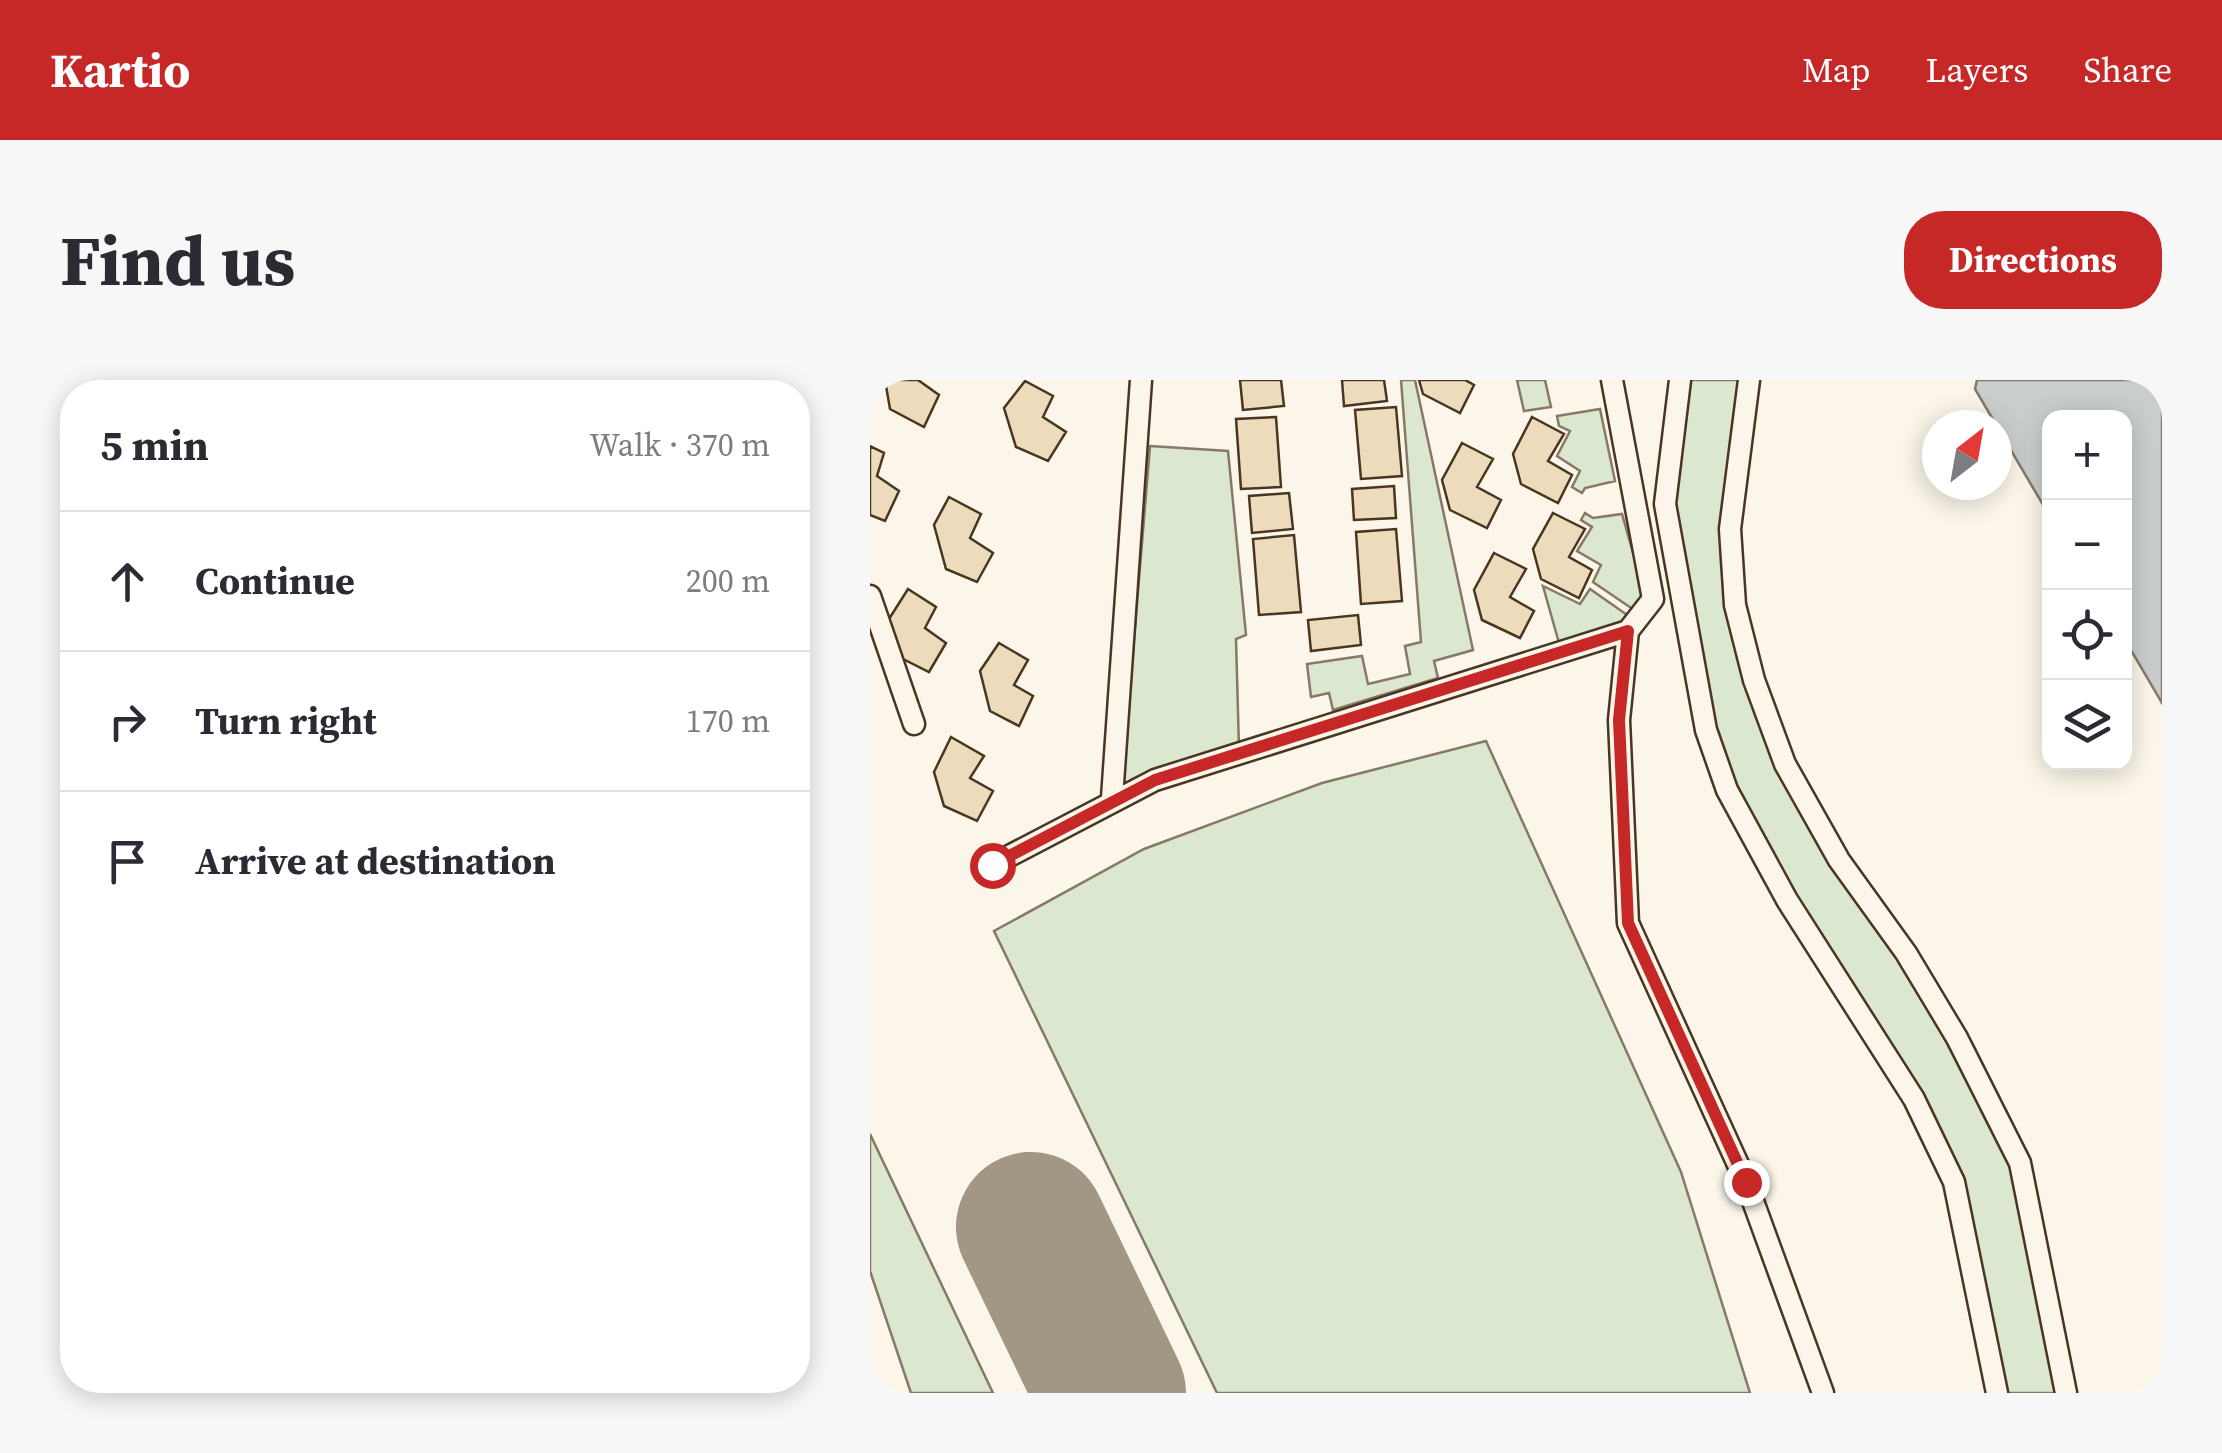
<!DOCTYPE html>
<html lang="en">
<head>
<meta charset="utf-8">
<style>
  :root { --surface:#fff; --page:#f7f7f7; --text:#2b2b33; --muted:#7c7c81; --line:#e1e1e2; --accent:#c62828 }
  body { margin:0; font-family:"Source Serif 4",serif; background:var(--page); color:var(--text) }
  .controls { position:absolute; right:30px; top:30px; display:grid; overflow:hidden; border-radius:20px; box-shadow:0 5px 25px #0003 }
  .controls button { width:90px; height:90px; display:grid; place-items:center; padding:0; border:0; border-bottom:2px solid var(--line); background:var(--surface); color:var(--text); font:50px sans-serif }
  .compass { position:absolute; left:1052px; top:30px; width:90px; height:90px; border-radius:50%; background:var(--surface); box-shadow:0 5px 25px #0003; rotate:31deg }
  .stop { position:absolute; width:30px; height:30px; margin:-22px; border:8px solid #c62828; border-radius:50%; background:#fff }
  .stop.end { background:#c62828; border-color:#fff; box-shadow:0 2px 10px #0008 }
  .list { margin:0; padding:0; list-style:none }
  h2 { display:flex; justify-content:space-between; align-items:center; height:130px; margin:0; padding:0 40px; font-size:42px }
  h2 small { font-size:32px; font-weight:400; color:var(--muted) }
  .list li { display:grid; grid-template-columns:65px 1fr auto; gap:30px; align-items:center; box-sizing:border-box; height:140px; padding:0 40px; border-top:2px solid var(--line) }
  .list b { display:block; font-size:38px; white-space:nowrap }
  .list em { font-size:32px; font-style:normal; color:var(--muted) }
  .icon { flex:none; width:55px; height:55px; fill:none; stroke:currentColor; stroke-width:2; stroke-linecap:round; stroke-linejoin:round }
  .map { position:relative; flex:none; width:1292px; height:1013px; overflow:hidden; border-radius:40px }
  header { display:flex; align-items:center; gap:60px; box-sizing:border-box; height:140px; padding:0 50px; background:var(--accent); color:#fff }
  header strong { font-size:48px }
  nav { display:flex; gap:55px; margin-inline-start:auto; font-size:35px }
  .intro { display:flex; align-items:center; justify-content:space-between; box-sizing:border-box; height:240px; padding:0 60px }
  h1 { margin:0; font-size:70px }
  .button { padding:25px 45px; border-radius:40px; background:var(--accent); color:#fff; font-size:35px; font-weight:700 }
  main { display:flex; gap:60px; padding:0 60px }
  aside { flex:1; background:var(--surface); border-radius:40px; box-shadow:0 5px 25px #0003 }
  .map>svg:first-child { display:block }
  .green { fill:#dce7d0; stroke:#887966; stroke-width:2.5 }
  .water { fill:#c9cecd; stroke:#887966; stroke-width:2.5 }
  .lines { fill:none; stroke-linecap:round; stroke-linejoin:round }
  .runway { stroke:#a29684; stroke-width:150 }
  .building { fill:#ecdcbc; stroke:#4a3520; stroke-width:2.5 }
  .street-casing { stroke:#4a3520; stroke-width:25 }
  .street { stroke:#fbf6e9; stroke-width:20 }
  .route { stroke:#c62828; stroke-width:12 }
</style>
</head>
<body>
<header>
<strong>Kartio</strong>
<nav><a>Map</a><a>Layers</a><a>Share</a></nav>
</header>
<div class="intro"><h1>Find us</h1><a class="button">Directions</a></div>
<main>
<aside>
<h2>5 min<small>Walk · 370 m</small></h2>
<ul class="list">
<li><svg class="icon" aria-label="ahead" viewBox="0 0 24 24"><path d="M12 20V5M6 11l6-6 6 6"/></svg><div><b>Continue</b></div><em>200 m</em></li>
<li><svg class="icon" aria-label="right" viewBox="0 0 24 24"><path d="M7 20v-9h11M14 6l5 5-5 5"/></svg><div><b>Turn right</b></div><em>170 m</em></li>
<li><svg class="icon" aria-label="arrive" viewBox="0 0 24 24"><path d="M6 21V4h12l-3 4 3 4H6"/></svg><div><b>Arrive at destination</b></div></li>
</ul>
</aside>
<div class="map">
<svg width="1292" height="1013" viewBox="0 0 1292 1013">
  <rect width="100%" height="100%" fill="#fbf6e9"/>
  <!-- green -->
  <path class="green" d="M531 0H545L603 270 564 281 568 298 463 330 459 313 441 317 437 284 492 276 498 304 540 294 535 266 551 262Z
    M647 0H675L681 27 654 31Z
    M821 0H870L857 224 957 479 1047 606 1141 785 1187 1013H1138L1093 804 863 405 844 345 805 122Z
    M730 29 745 101 715 108 712 113 702 107 710 91 687 76 700 51 689 46 687 36Z
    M280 66 358 71 376 255 366 259 369 368 252 405Z
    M715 133 723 138 752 134 777 222 767 232 723 202 731 185 707 171 722 147 711 140Z
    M673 206 710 224 720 209 763 239 689 263Z
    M616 361 811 792 880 1013H347L124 551 274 469 452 403Z
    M0 754 123 1013H41L0 891Z"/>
  <!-- water -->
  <path class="water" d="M1107 0H1292V323L1255 260 1254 38H1180L1179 135 1105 9Z"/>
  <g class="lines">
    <!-- runway -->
    <path class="runway" d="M161 847 241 1013"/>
  </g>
  <!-- building -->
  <path class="building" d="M15 0H48L69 15 54 47 20 29Z
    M370 0H411L414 26 373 30Z
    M472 0H514L517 21 474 26Z
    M549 0H595L604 5 590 33 553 14Z
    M155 1 183 16 173 37 196 52 178 81 146 67 134 28Z
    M526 27 532 96 491 99 485 30Z
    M406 37 411 107 371 109 366 39Z
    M662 37 694 54 678 81 702 95 688 123 651 104 643 74Z
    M592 63 623 79 607 107 631 120 617 148 580 130 572 100Z
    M0 66 14 73 7 96 29 111 15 141 0 135Z
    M524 106 526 138 484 140 482 109Z
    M419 113 423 149 382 153 379 116Z
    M79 117 111 134 100 158 123 173 107 202 76 189 64 145Z
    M683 133 715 149 699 177 722 190 709 218 671 199 663 169Z
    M526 149 532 221 491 224 486 152Z
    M424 155 431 232 389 235 383 159Z
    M624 173 656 189 640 217 664 231 650 258 612 240 604 210Z
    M38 209 66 227 55 248 76 263 59 292 29 277 19 239Z
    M488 235 491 265 441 271 438 240Z
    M129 263 158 280 144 305 163 316 149 346 120 331 110 291Z
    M81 357 114 376 100 398 123 411 107 441 74 426 64 392Z"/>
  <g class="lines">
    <defs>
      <path id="street" d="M810 0 795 124 836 350 857 410 917 520 1044 719 1084 802 1127 1013
        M879 0 860 149 865 225 884 300 915 384 969 480 1036 573 1087 658 1150 783 1196 1013
        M0 216 44 344
        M758 251 749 340 758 543 876 802 953 1013
        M242 418 271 0
        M122 485 285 400 758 251 783 219 742 0"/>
    </defs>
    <!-- street casing -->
    <use href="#street" class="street-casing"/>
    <!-- street -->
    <use href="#street" class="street"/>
  </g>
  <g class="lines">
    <!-- route -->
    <path class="route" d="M122 485 285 400 758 251 749 340 758 543 876 802"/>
  </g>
</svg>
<div class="controls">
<button>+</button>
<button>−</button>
<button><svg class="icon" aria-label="locate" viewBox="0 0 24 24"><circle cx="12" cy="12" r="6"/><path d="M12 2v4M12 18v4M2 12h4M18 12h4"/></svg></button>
<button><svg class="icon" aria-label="layers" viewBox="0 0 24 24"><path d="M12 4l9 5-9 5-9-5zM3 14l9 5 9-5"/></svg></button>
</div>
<svg class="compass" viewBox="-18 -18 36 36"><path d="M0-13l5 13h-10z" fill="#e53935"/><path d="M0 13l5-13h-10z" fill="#7c7c81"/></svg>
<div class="stop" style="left:122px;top:485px"></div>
<div class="stop end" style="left:876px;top:802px"></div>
</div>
</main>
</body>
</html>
